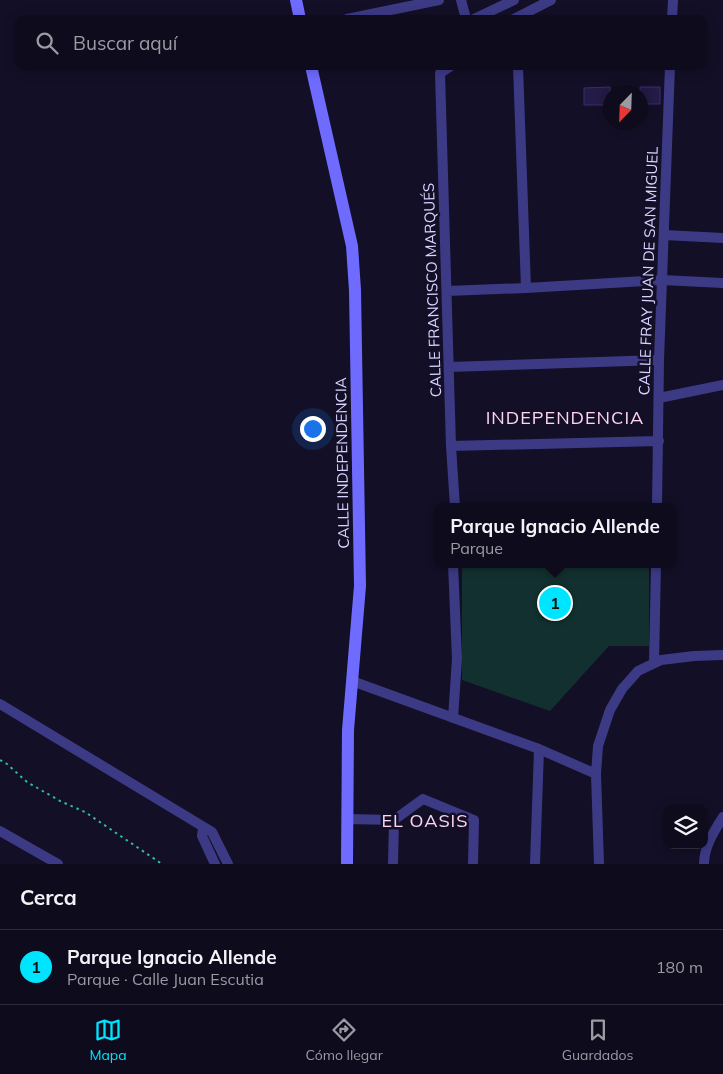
<!DOCTYPE html>
<html lang="es">
<head>
<meta charset="utf-8">
<style>
  :root { --surface:#0e0b1c; --page:#171425; --text:#f1f3f6; --muted:#9b9ba3; --line:#2e2b3b; --accent:#00e5ff }
  body { margin:0; font-family:Mulish,sans-serif; background:var(--page); color:var(--text) }
  .controls { position:absolute; right:15px; bottom:15px; display:grid; overflow:hidden; border-radius:10px; box-shadow:0 2px 12px #0003 }
  .controls button { width:45px; height:45px; display:grid; place-items:center; padding:0; border:0; border-bottom:1px solid var(--line); background:var(--surface); color:var(--text); font:25px sans-serif }
  .compass { position:absolute; left:603px; top:85px; width:45px; height:45px; border-radius:50%; background:var(--surface); box-shadow:0 2px 12px #0003; rotate:203deg }
  .you { position:absolute; left:312px; top:428px; width:18px; height:18px; margin:-12px; border:4px solid #fff; border-radius:50%; background:#1a73e8; box-shadow:0 0 0 8px #1a73e833 }
  .badge { display:grid; place-items:center; width:32px; height:32px; border-radius:50%; background:var(--accent); color:#111; font-size:16px; font-weight:700 }
  .pin { position:absolute; translate:-50% -50%; border:2px solid #fff; box-shadow:0 1px 5px #0006 }
  .popup { position:absolute; left:434px; top:503px; width:242px; height:65px; box-sizing:border-box; display:grid; place-content:center; border-radius:10px; background:var(--surface); filter:drop-shadow(0 1px 4px #0005); font-size:16px; white-space:nowrap; color:var(--muted) }
  .popup b { font-size:19px; color:var(--text) }
  .popup::after { content:''; position:absolute; left:50%; top:100%; margin-left:-10px; border:10px solid transparent; border-top-color:var(--surface) }
  .list { margin:0; padding:0; list-style:none }
  h2 { display:flex; justify-content:space-between; align-items:center; height:65px; margin:0; padding:0 20px; font-size:21px }
  h2 small { font-size:16px; font-weight:400; color:var(--muted) }
  .list li { display:grid; grid-template-columns:32px 1fr auto; gap:15px; align-items:center; box-sizing:border-box; height:75px; padding:0 20px; border-top:1px solid var(--line) }
  .list b { display:block; font-size:19px; white-space:nowrap }
  .list p { margin:0; font-size:16px; white-space:nowrap; color:var(--muted) }
  .list em { font-size:16px; font-style:normal; color:var(--muted) }
  .icon { flex:none; width:28px; height:28px; fill:none; stroke:currentColor; stroke-width:2; stroke-linecap:round; stroke-linejoin:round }
  .map { position:relative; flex:none; width:723px; height:864px; overflow:hidden }
  .search { position:absolute; background:var(--surface); box-shadow:0 2px 12px #0003; left:15px; right:15px; top:15px; height:55px; display:flex; align-items:center; gap:12px; box-sizing:border-box; padding:0 18px; border-radius:10px; color:var(--muted); font-size:19px }
  .sheet { height:140px; background:var(--surface) }
  nav { display:flex; justify-content:space-around; align-items:center; box-sizing:border-box; height:70px; border-top:1px solid var(--line); background:var(--surface); font-size:14px; color:var(--muted) }
  nav a { display:grid; justify-items:center; gap:2px }
  nav .on { color:var(--accent) }
  .map>svg:first-child { display:block }
  .green { fill:#12302f }
  .building { fill:#241b47; stroke:#3b2d73 }
  .lines { fill:none; stroke-linecap:round; stroke-linejoin:round }
  .path { stroke:#2fb8b0; stroke-width:2; stroke-dasharray:2.5 4; stroke-linecap:butt }
  .street { stroke:#3d3a85; stroke-width:10 }
  .secondary { stroke:#6f6bff; stroke-width:12 }
  .labels { text-anchor:middle; dominant-baseline:central; stroke-width:5; stroke-linejoin:round; paint-order:stroke }
  .street-label { font-size:15px; fill:#d9d4ff; stroke:#130f26 }
  .quarter-label { font-size:18px; letter-spacing:1px; fill:#ffd6f0; stroke:#130f26 }
</style>
</head>
<body>
<div class="map">
<svg width="723" height="864" viewBox="0 0 723 864">
  <rect width="100%" height="100%" fill="#130f26"/>
  <!-- green -->
  <path class="green" d="M462 564H649V646H609L550 711 462 680Z"/>
  <!-- building -->
  <path class="building" d="M610 87V105H584V88Z
    M640 87H660V104H640Z"/>
  <g class="lines">
    <!-- path -->
    <path class="path" d="M0 760 7 764 27 782 60 801 85 812 162 864"/>
    <!-- street -->
    <path class="street" d="M461 0 466 19
      M347 19 439 0
      M474 19 514 0
      M514 19 551 0
      M672 19 673 0
      M451 66 440 73 451 446 455 507
      M518 66 526 288
      M664 235 723 238
      M447 291 526 288 662 280 723 283
      M449 367 659 360
      M659 398 723 385
      M451 446 659 441
      M657 507 659 360 670 66
      M453 564 457 659 453 718
      M654 663 656 564
      M352 681 539 749 596 774
      M0 704 212 832 228 864
      M347 819 394 820 423 799 474 820 473 864
      M203 828 202 836 215 864
      M0 831 58 864
      M393 864 394 820
      M535 864 539 749
      M599 864 596 774 598 746 610 710 622 689 638 671 661 660 694 656 723 655
      M704 864C704 847 714 831 723 817"/>
    <!-- secondary -->
    <path class="secondary" d="M296 0 300 19
      M311 66 352 246 355 290 360 586 348 730 347 864"/>
  </g>
  <g class="labels">
    <!-- street labels -->
    <g class="street-label">
      <text transform="translate(648 271) rotate(-88)">CALLE FRAY JUAN DE SAN MIGUEL</text>
      <text transform="translate(432 290) rotate(-92)">CALLE FRANCISCO MARQUÉS</text>
      <text transform="translate(342 463) rotate(-91)">CALLE INDEPENDENCIA</text>
    </g>
    <!-- quarter labels -->
    <g class="quarter-label">
      <text x="565" y="417">INDEPENDENCIA</text>
      <text x="425" y="820">EL OASIS</text>
    </g>
  </g>
</svg>
<div class="controls">
<button><svg class="icon" aria-label="layers" viewBox="0 0 24 24"><path d="M12 4l9 5-9 5-9-5zM3 14l9 5 9-5"/></svg></button>
</div>
<svg class="compass" viewBox="-18 -18 36 36"><path d="M0-13l5 13h-10z" fill="#e53935"/><path d="M0 13l5-13h-10z" fill="#9b9ba3"/></svg>
<div class="you"></div>
<div class="pin badge" style="left:555px;top:603px">1</div>
<div class="popup"><b>Parque Ignacio Allende</b>Parque</div>
<div class="search"><svg class="icon" aria-label="search" viewBox="0 0 24 24"><circle cx="10" cy="10" r="6"/><path d="M15 15l6 6"/></svg>Buscar aquí</div>
</div>
<section class="sheet">
<h2>Cerca<small></small></h2>
<ul class="list">
<li><span class="badge">1</span><div><b>Parque Ignacio Allende</b><p>Parque · Calle Juan Escutia</p></div><em>180 m</em></li>
</ul>
</section>
<nav>
<a class="on"><svg class="icon" aria-label="map" viewBox="0 0 24 24"><path d="M3 6l6-2 6 2 6-2v14l-6 2-6-2-6 2zM9 4v14M15 6v14"/></svg>Mapa</a>
<a><svg class="icon" aria-label="directions" viewBox="0 0 24 24"><path d="M12 3l9 9-9 9-9-9zM9 14v-3h6M13 9l2 2-2 2"/></svg>Cómo llegar</a>
<a><svg class="icon" aria-label="saved" viewBox="0 0 24 24"><path d="M7 4h10v16l-5-4-5 4z"/></svg>Guardados</a>
</nav>
</body>
</html>
